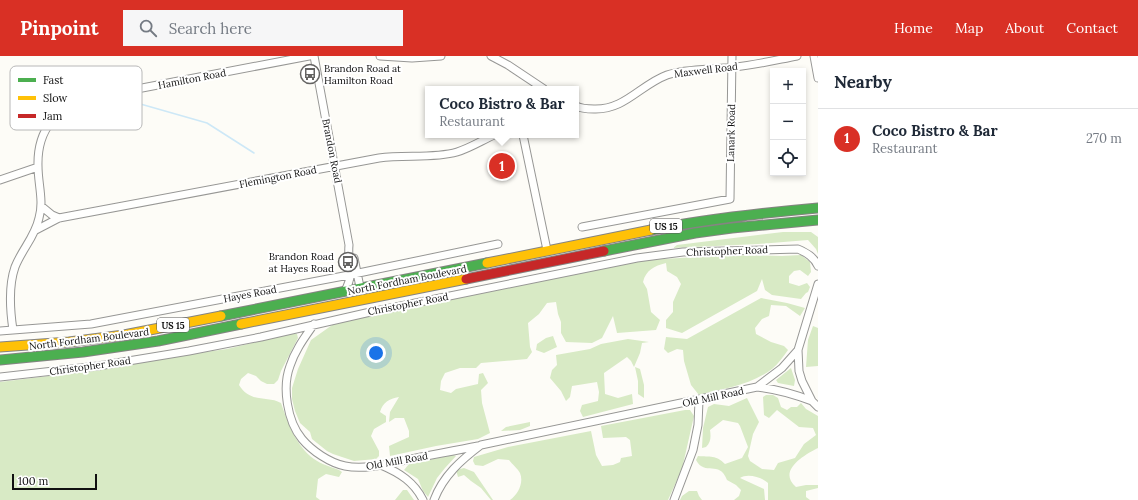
<!DOCTYPE html>
<html lang="en">
<head>
<meta charset="utf-8">
<style>
  :root { --surface:#fff; --page:#f6f6f7; --text:#1f2937; --muted:#747a83; --line:#e0e1e3; --accent:#d93025 }
  body { margin:0; font-family:Lora,serif; background:var(--page); color:var(--text) }
  .controls { position:absolute; right:12px; top:12px; display:grid; overflow:hidden; border-radius:0px; box-shadow:0 2px 6px #0003 }
  .controls button { width:36px; height:36px; display:grid; place-items:center; padding:0; border:0; border-bottom:1px solid var(--line); background:var(--surface); color:var(--text); font:20px sans-serif }
  .scale { position:absolute; left:12px; bottom:10px; width:85px; box-sizing:border-box; padding-left:4px; border:2px solid #111; border-top:0; font-size:11px; line-height:14px; white-space:nowrap; color:#111; -webkit-text-stroke:3px #fff; paint-order:stroke }
  .you { position:absolute; left:376px; top:297px; width:14px; height:14px; margin:-10px; border:3px solid #fff; border-radius:50%; background:#1a73e8; box-shadow:0 0 0 6px #1a73e833 }
  .badge { display:grid; place-items:center; width:26px; height:26px; border-radius:50%; background:var(--accent); color:#fff; font-size:13px; font-weight:700 }
  .pin { position:absolute; translate:-50% -50%; border:2px solid #fff; box-shadow:0 1px 4px #0006 }
  .popup { position:absolute; left:425px; top:30px; width:154px; height:52px; box-sizing:border-box; display:grid; place-content:center; border-radius:0px; background:var(--surface); filter:drop-shadow(0 1px 3px #0005); font-size:13px; white-space:nowrap; color:var(--muted) }
  .popup b { font-size:15px; color:var(--text) }
  .popup::after { content:''; position:absolute; left:50%; top:100%; margin-left:-8px; border:8px solid transparent; border-top-color:var(--surface) }
  .list { margin:0; padding:0; list-style:none }
  h2 { display:flex; justify-content:space-between; align-items:center; height:52px; margin:0; padding:0 16px; font-size:17px }
  h2 small { font-size:13px; font-weight:400; color:var(--muted) }
  .list li { display:grid; grid-template-columns:26px 1fr auto; gap:12px; align-items:center; box-sizing:border-box; height:60px; padding:0 16px; border-top:1px solid var(--line) }
  .list b { display:block; font-size:15px; white-space:nowrap }
  .list p { margin:0; font-size:13px; white-space:nowrap; color:var(--muted) }
  .list em { font-size:13px; font-style:normal; color:var(--muted) }
  .icon { flex:none; width:22px; height:22px; fill:none; stroke:currentColor; stroke-width:2; stroke-linecap:round; stroke-linejoin:round }
  .map { position:relative; flex:none; width:818px; height:444px; overflow:hidden }
  header { display:flex; align-items:center; gap:24px; box-sizing:border-box; height:56px; padding:0 20px; background:var(--accent); color:#fff }
  header strong { font-size:19px }
  nav { display:flex; gap:22px; margin-inline-start:auto; font-size:14px }
  .search { width:280px; height:36px; background:var(--page); display:flex; align-items:center; gap:10px; box-sizing:border-box; padding:0 14px; border-radius:0px; color:var(--muted); font-size:15px }
  main { display:flex }
  aside { flex:1; background:var(--surface) }
  .map>svg:first-child { display:block }
  .forest { fill:#d8eac5 }
  .lines { fill:none; stroke-linecap:round; stroke-linejoin:round }
  .stream { stroke:#cde8f7; stroke-width:1.5 }
  .street-casing { stroke:#979795; stroke-width:9 }
  .fast-casing { stroke:#858482; stroke-width:11 }
  .slow-casing { stroke:#858482; stroke-width:11 }
  .jam-casing { stroke:#858482; stroke-width:11 }
  .street { stroke:#fffffe; stroke-width:7 }
  .fast { stroke:#4caf50; stroke-width:9 }
  .slow { stroke:#ffc107; stroke-width:9 }
  .jam { stroke:#c62828; stroke-width:9 }
  .labels { text-anchor:middle; dominant-baseline:central; stroke-width:4; stroke-linejoin:round; paint-order:stroke }
  .shield { fill:#fff; stroke:#585858; stroke-width:1 }
  .shield-label { font-size:9px; font-weight:bold; fill:#111 }
  .poi-label { font-size:10px; fill:#111; stroke:#fff; text-anchor:start }
  .street-label { font-size:10px; fill:#111; stroke:#fff }
  .key { fill:#fff; stroke:#b8b8b8; stroke-width:1 }
  .key-label { font-size:11px; fill:#111 }
</style>
</head>
<body>
<header>
<strong>Pinpoint</strong>
<div class="search"><svg class="icon" aria-label="search" viewBox="0 0 24 24"><circle cx="10" cy="10" r="6"/><path d="M15 15l6 6"/></svg>Search here</div>
<nav><a>Home</a><a>Map</a><a>About</a><a>Contact</a></nav>
</header>
<main>
<div class="map">
<svg width="818" height="444" viewBox="0 0 818 444">
  <rect width="100%" height="100%" fill="#fdfcf7"/>
  <!-- forest -->
  <path class="forest" d="M783 176H811L818 181V198L816 193 808 184 758 188 673 192 677 189Z
    M729 199 782 200 801 199 810 206 811 216 808 220 800 214 794 215 789 220V227L799 230 807 227 810 231 808 236 806 237 801 243 772 239 765 234 762 223 757 235 682 277 666 272V264L673 256V246L681 228 677 221 667 215 666 207C654 210 646 214 643 226L647 233 651 256 660 264 656 274 617 277 613 260 602 282 592 287 566 286 561 277V266L558 258 556 246 547 247 539 258 528 267 530 291 532 296 527 303 481 307 476 312H460L445 317 441 325 440 334 451 337 456 333 478 328 479 318 483 317 488 327 481 334 482 347 490 377 478 383 436 390 390 400 389 390 409 381V375L404 362H395L389 366 390 356 399 341C389 343 383 346 380 356L386 360V366L374 373 371 380 379 395V400L376 403 354 405 333 398 327 395 312 383 310 376 300 367 295 355 292 343V332L298 313 311 284 335 267 647 204Z
    M761 242 787 247 805 252 800 260 786 250 771 249 769 260 762 263 755 272 756 278 771 286 784 290 788 294C783 301 778 308 772 313 751 329 723 333 699 339L691 329 684 305 683 294 677 293 668 297 664 293 666 281 687 283Z
    M813 270 818 272V310L806 311 808 284Z
    M293 277 297 278 298 282 281 315 278 324 274 328H267L261 325 256 320 248 317 241 323 239 329C251 348 267 339 281 347 288 367 296 390 314 403 321 408 331 411 339 414L342 416 339 421 326 418 318 423 316 441 320 444H0V326L105 313 169 301 227 293Z
    M553 280 557 291 544 297 536 294 537 288 546 282Z
    M628 283 649 286 642 287 640 297 634 311 631 305 627 301 604 317 605 338 618 342 632 338 633 348 583 361 580 355 582 349 598 345 599 336 597 326 572 330 570 341 566 345 561 335 550 322 552 314 557 309 556 299 590 293 601 288Z
    M635 311 640 313 644 329V342L638 338V325Z
    M791 312 795 324 794 330 778 327 776 324Z
    M766 339H773L778 342 781 351 787 354 791 351H797L801 347 806 353 818 360V392C804 399 777 415 796 431L806 429H818V432L806 435V441L810 444H768V427C762 421 747 417 740 422L764 433 765 444H734L739 440 741 434 736 429 727 424C719 403 705 421 696 404L698 400C710 401 716 399 725 408L742 402 748 391 740 370 738 367 723 364 710 374C711 381 711 386 706 391L702 392 703 372 708 351 714 348 729 350 747 342 759 366 753 378 748 400 750 405 762 413 774 414 778 407 795 402 804 388 816 379 813 372 799 371 777 354 769 362 764 359 763 341Z
    M685 354H690L694 360 682 413 668 444H510C518 438 524 427 520 417 518 413 512 408 509 404L498 403 483 410 475 409 473 405 474 401 508 391 591 375 596 399 602 410 613 409 620 406 621 402 632 400 630 384 626 381 603 382 601 370Z
    M530 366V370L520 374 501 375 506 371Z
    M453 399 456 400 445 412 437 422 428 441 423 435 418 423 404 414 409 408Z
    M464 412 474 416 493 444H491L481 432 471 425 464 419 458 421 456 414Z
    M403 434H407L414 444H395Z
    M689 435H697L699 440 702 444H680L682 440Z"/>
  <g class="lines">
    <!-- stream -->
    <path class="stream" d="M130 45 207 67 254 97"/>
    <defs>
      <path id="street" d="M314 0 349 189C347 210 356 213 345 235
        M380 0 412 2 441 0
        M491 0 508 9 544 33
        M814 0 818 22
        M576 50C582 53 587 53 594 53 625 54 640 29 667 19 688 12 712 14 734 11 755 9 776 4 797 0
        M523 79 547 194
        M0 124 38 111
        M41 150 52 159 59 162
        M582 171 730 143 732 0
        M36 174 59 162 379 102C404 98 433 103 457 96 470 92 481 85 494 79
        M354 202 360 231
        M818 228 798 294 799 315 802 325 812 345 818 351
        M314 268C305 281 295 294 290 310 282 331 287 365 302 383 312 395 330 407 345 410 364 414 387 408 406 404 430 399 454 395 478 390
        M13 274C10 254 8 231 15 211 22 193 35 181 39 162 44 145 38 128 38 110 37 73 56 52 90 42L309 0
        M0 275 91 268 349 219 498 188
        M0 321 98 310 189 295 261 281 366 257 637 202 683 196 798 193C807 197 814 201 818 210
        M757 331C776 333 794 338 812 345
        M381 409C400 417 414 426 423 444
        M434 444C443 420 461 404 481 389L757 331 782 312 798 294
        M674 444 693 394 698 369 699 344"/>
      <path id="fast" d="M651 174C706 163 762 157 818 152
        M604 195 695 177 732 172 818 164
        M221 260 487 207
        M0 304 83 296 158 285 241 268"/>
      <path id="slow" d="M487 207 651 174
        M241 268 466 223
        M0 291 69 286 124 279 221 260"/>
      <path id="jam" d="M466 223 604 195"/>
    </defs>
    <!-- street casing -->
    <use href="#street" class="street-casing"/>
    <!-- fast casing -->
    <use href="#fast" class="fast-casing"/>
    <!-- slow casing -->
    <use href="#slow" class="slow-casing"/>
    <!-- jam casing -->
    <use href="#jam" class="jam-casing"/>
    <!-- street -->
    <use href="#street" class="street"/>
    <!-- fast -->
    <use href="#fast" class="fast"/>
    <!-- slow -->
    <use href="#slow" class="slow"/>
    <!-- jam -->
    <use href="#jam" class="jam"/>
  </g>
  <!-- icons -->
  <defs>
    <symbol id="bus-ring" viewBox="-11 -11 22 22"><circle r="9.5" fill="#fff" stroke="#646362" stroke-width="1.5"/><path d="M-5-6H5V4H4V6H2V4H-2V6H-4V4H-5ZM-3.5-4V0h7V-4ZM-3.5 1.2v1.5H-2V1.2ZM2 1.2v1.5H3.5V1.2Z" fill="#646362"/></symbol>
  </defs>
  <g fill-rule="evenodd">
    <use href="#bus-ring" x="299" y="7" width="22" height="22"/>
    <use href="#bus-ring" x="337" y="195" width="22" height="22"/>
  </g>
  <g class="labels">
    <!-- shield labels -->
    <g class="shield">
      <rect x="650" y="163" width="32" height="14" rx="3"/>
      <rect x="157" y="262" width="32" height="14" rx="3"/>
    </g>
    <g class="shield-label">
      <text x="666" y="170">US 15</text>
      <text x="173" y="269">US 15</text>
    </g>
    <!-- poi labels -->
    <g class="poi-label">
      <text x="324" y="12">Brandon Road at<tspan x="324" dy="12">Hamilton Road</tspan></text>
      <text x="334" y="200" text-anchor="end">Brandon Road<tspan x="334" dy="12">at Hayes Road</tspan></text>
    </g>
    <!-- street labels -->
    <g class="street-label">
      <text transform="translate(706 14) rotate(-7)">Maxwell Road</text>
      <text transform="translate(192 23) rotate(-11)">Hamilton Road</text>
      <text transform="translate(731 77) rotate(-89)">Lanark Road</text>
      <text transform="translate(332 95) rotate(79)">Brandon Road</text>
      <text transform="translate(278 121) rotate(-11)">Flemington Road</text>
      <text transform="translate(727 195) rotate(-2)">Christopher Road</text>
      <text transform="translate(407 224) rotate(-11)">North Fordham Boulevard</text>
      <text transform="translate(250 238) rotate(-11)">Hayes Road</text>
      <text transform="translate(408 248) rotate(-11)">Christopher Road</text>
      <text transform="translate(89 283) rotate(-7)">North Fordham Boulevard</text>
      <text transform="translate(90 310) rotate(-8)">Christopher Road</text>
      <text transform="translate(713 341) rotate(-12)">Old Mill Road</text>
      <text transform="translate(397 405) rotate(-10)">Old Mill Road</text>
    </g>
  </g>
  <!-- legend -->
  <rect x="10" y="10" width="132" height="64" rx="6" class="key"/>
  <rect x="18" y="22" width="18" height="4" fill="#4caf50"/>
  <rect x="18" y="40" width="18" height="4" fill="#ffc107"/>
  <rect x="18" y="58" width="18" height="4" fill="#c62828"/>
  <g class="key-label">
    <text x="43" y="28">Fast</text>
    <text x="43" y="46">Slow</text>
    <text x="43" y="64">Jam</text>
  </g>
</svg>
<div class="controls">
<button>+</button>
<button>−</button>
<button><svg class="icon" aria-label="locate" viewBox="0 0 24 24"><circle cx="12" cy="12" r="6"/><path d="M12 2v4M12 18v4M2 12h4M18 12h4"/></svg></button>
</div>
<div class="scale">100 m</div>
<div class="you"></div>
<div class="pin badge" style="left:502px;top:110px">1</div>
<div class="popup"><b>Coco Bistro &amp; Bar</b>Restaurant</div>
</div>
<aside>
<h2>Nearby<small></small></h2>
<ul class="list">
<li><span class="badge">1</span><div><b>Coco Bistro &amp; Bar</b><p>Restaurant</p></div><em>270 m</em></li>
</ul>
</aside>
</main>
</body>
</html>
